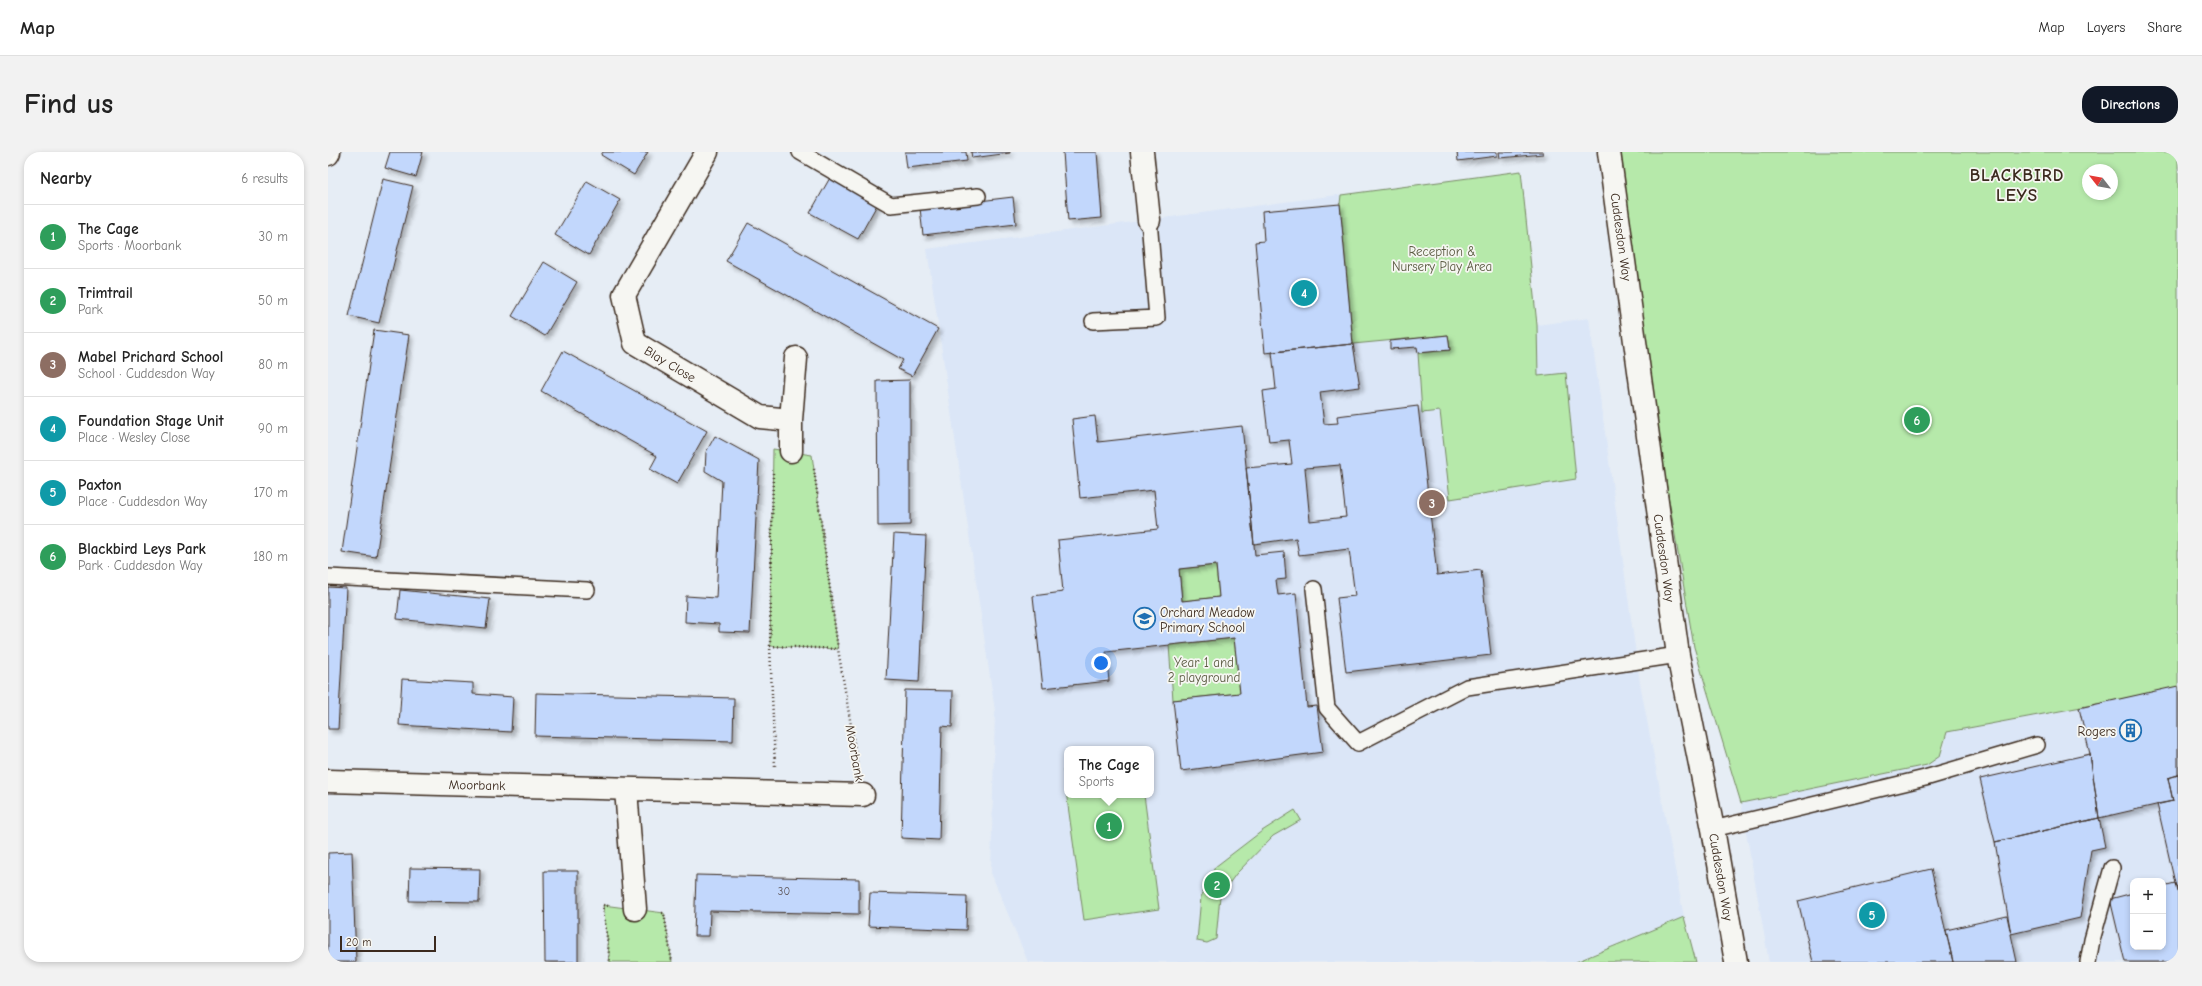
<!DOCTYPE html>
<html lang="en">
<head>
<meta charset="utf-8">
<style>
  :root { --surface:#fff; --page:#f2f2f2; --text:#222; --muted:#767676; --line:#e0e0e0; --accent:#111827 }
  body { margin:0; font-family:"Comic Neue",sans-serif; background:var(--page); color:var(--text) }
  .controls { position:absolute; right:12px; bottom:12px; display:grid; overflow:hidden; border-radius:8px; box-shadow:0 2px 6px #0003 }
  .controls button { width:36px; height:36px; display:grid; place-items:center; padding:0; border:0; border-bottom:1px solid var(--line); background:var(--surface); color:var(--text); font:20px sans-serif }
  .compass { position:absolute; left:1754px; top:12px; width:36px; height:36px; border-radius:50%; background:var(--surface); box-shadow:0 2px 6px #0003; rotate:301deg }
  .scale { position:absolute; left:12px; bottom:10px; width:96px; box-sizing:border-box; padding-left:4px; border:2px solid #3b2a1e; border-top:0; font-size:11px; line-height:14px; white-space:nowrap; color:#3b2a1e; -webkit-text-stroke:3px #f6f6f2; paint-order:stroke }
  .you { position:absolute; left:773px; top:511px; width:14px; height:14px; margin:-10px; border:3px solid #fff; border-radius:50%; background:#1a73e8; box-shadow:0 0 0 6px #1a73e833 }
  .badge { display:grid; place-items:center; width:26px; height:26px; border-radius:50%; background:var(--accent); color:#fff; font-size:13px; font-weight:700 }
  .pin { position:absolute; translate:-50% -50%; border:2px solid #fff; box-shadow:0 1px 4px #0006 }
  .popup { position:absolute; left:736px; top:594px; width:90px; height:52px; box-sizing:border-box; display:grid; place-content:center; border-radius:8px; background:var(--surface); filter:drop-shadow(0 1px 3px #0005); font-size:13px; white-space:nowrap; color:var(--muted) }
  .popup b { font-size:15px; color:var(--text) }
  .popup::after { content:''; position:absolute; left:50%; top:100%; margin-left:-8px; border:8px solid transparent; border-top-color:var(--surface) }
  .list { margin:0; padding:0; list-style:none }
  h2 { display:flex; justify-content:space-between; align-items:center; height:52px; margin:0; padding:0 16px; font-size:17px }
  h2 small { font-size:13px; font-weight:400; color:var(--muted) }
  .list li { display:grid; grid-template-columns:26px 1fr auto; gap:12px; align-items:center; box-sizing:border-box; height:64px; padding:0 16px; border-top:1px solid var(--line) }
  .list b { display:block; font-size:15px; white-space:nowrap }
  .list p { margin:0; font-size:13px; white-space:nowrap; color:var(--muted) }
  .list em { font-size:13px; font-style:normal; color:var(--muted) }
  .map { position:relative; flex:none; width:1850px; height:810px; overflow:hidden; border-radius:16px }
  header { display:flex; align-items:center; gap:24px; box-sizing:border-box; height:56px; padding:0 20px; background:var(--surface); border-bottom:1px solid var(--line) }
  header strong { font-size:19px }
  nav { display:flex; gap:22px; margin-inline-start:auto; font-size:14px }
  .intro { display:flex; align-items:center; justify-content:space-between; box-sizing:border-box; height:96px; padding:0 24px }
  h1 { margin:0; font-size:28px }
  .button { padding:10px 18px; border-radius:16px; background:var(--accent); color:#fff; font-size:14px; font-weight:700 }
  main { display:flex; gap:24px; padding:0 24px }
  aside { flex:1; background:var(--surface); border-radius:16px; box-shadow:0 2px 6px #0003 }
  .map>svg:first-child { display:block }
  .built { fill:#dbe6f7; fill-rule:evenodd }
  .green { fill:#b6e9aa; stroke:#788a64; fill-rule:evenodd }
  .building { fill:#c2d7fc; stroke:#3b2a1e; fill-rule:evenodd; filter:url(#shadow) }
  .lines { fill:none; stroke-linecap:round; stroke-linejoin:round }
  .service-casing { stroke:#3b2a1e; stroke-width:18 }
  .minor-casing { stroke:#3b2a1e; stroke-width:25 }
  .tertiary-casing { stroke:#3b2a1e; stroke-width:25 }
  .path { stroke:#3b2a1e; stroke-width:2.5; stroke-dasharray:1 3; stroke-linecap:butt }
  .service { stroke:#f6f6f2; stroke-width:15 }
  .minor { stroke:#f6f6f2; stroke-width:22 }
  .tertiary { stroke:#f6f6f2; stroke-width:22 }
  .labels { text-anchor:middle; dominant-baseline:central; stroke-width:3.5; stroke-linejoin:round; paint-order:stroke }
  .number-label { font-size:11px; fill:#5d5556 }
  .street-label { font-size:13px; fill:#3b2a1e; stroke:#f6f6f2 }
  .park-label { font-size:13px; fill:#5a5a41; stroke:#f6f6f2 }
  .poi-label { font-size:13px; fill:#3b2a1e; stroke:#f6f6f2; text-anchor:start }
  .district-label { font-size:17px; font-weight:bold; letter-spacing:1px; fill:#3b2a1e; stroke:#f6f6f2 }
</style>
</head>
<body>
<header>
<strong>Map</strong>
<nav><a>Map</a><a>Layers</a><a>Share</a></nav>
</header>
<div class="intro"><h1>Find us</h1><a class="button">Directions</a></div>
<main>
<aside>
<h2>Nearby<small>6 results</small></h2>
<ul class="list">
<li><span class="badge" style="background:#2e9e5b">1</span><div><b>The Cage</b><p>Sports · Moorbank</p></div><em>30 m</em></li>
<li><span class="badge" style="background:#2e9e5b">2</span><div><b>Trimtrail</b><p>Park</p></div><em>50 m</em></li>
<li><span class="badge" style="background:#8d6e63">3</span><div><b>Mabel Prichard School</b><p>School · Cuddesdon Way</p></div><em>80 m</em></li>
<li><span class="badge" style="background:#0f9aa8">4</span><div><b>Foundation Stage Unit</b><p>Place · Wesley Close</p></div><em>90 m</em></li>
<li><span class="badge" style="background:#0f9aa8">5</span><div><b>Paxton</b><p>Place · Cuddesdon Way</p></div><em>170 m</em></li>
<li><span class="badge" style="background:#2e9e5b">6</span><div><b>Blackbird Leys Park</b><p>Park · Cuddesdon Way</p></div><em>180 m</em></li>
</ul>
</aside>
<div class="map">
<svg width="1850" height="810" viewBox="0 0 1850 810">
  <defs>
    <filter id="shadow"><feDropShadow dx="3.5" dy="3.5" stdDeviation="2" flood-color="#0004"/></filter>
  </defs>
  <rect width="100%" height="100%" fill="#e6edf5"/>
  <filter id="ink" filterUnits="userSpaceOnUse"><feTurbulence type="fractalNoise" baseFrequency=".025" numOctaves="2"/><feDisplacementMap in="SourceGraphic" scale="8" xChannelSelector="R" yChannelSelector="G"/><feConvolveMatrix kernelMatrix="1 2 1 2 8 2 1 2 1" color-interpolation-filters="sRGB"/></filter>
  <g filter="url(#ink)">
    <!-- built -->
    <path class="built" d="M1193 19 1209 173 1261 166 1312 531 1356 765 1246 810H700L663 721 667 559 599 97ZM739 597H823V643H739Z
      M1850 537V810H1441L1413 651 1599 613 1616 596 1619 580ZM1805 729H1835V795H1805Z"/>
    <!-- green -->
    <path class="green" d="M1282 0H1850V537L1619 580 1612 604 1599 613 1413 651 1366 495ZM1760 18H1784V42H1760Z
      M1193 19 1209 173 1210 224 1238 221 1248 327 1122 347 1112 259 1094 261 1090 201 1122 198 1120 183 1025 192 1012 52 1013 43Z
      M445 297 484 303 510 497 442 494Z
      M888 413 891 445 854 449 851 417Z
      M906 486 912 541 845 548 841 493Z
      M739 617V643H816L831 757 756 768 735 618Z
      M967 658 973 668 945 684 908 722 892 744 888 787 879 791 869 789 873 745 887 715 934 679Z
      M275 753 336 761 344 810H282Z
      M1356 765 1368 810H1248Z"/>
    <!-- building -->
    <path class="building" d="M62 0H95L88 25 57 16Z
      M275 0H320L306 23 273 3Z
      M577 0H638L639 9 579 16Z
      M643 0H682V1L644 6Z
      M735 0H769L774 66 740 69Z
      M1129 0H1169V4L1130 9Z
      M1171 0H1215V2L1172 6Z
      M503 24 550 51 530 87 482 61Z
      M55 27 85 34 51 171 21 164Z
      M259 29 292 48 261 103 227 83Z
      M685 45 688 72 595 83 592 56Z
      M1012 52 1025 192 937 201 927 90 936 89 934 59Z
      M420 71 610 177 584 224 570 217 575 208 398 109Z
      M216 110 249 130 217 184 184 164Z
      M46 178 81 183 48 405 14 400Z
      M1120 183 1122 198 1090 201 1089 195 1062 197V189Z
      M1025 192 1032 235 992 240 996 272 1010 271 1009 264 1090 254 1109 423 1153 418 1163 503 1018 520 1009 446 1027 444 1021 397 971 403 968 386 926 392 918 316 964 312 961 288 941 290 935 239 948 237 944 200ZM1012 313 1018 365 982 369 977 316Z
      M235 199 379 279 349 332 322 317 329 304 213 239Z
      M582 228V373L550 374 549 229Z
      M767 264 770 290 914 274 927 403 956 400 958 427 948 428 950 443 968 441 979 555 989 554 995 600 853 619 845 548 912 541 906 486 778 500 781 529 715 536 705 444 735 440 730 388 830 377 826 338 752 346 744 267ZM888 413 891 445 854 449 851 417Z
      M387 284 431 308 422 481 391 480V472L357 470 358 444 388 446 394 329 377 319 378 300Z
      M566 382 598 384 591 530 558 528Z
      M0 435 18 436 10 577H0Z
      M72 438 162 447 158 476 69 467Z
      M74 527 145 531V542L185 545 183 580 71 573Z
      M1850 534V623L1840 626 1845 649 1771 666 1762 602 1751 556Z
      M577 538 625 539 624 575 614 574 611 688 573 686Z
      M208 541 406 546 405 589 207 584Z
      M1762 602 1771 666 1667 690 1652 627Z
      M1850 623V740H1849L1829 652 1845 649 1840 626Z
      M1771 666 1777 695 1763 698 1752 766 1683 782 1667 690Z
      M24 700 28 810H0V701Z
      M82 716 152 717 151 750 81 749Z
      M1603 717 1625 810H1485L1470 749Z
      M216 719H250V810H217Z
      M368 723 531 727V762L382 759 381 784H366Z
      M1847 731 1850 740V810H1797L1782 747 1805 741V795H1835V734Z
      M542 741 639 744 638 778 540 774Z
      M1679 764 1689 810H1625L1618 778Z"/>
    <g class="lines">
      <defs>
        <path id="service" d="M472 0 563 53 650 44
          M765 169 829 166 821 68
          M0 425 259 438
          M986 437 999 556 1030 591 1139 535 1350 503
          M1385 677 1597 626 1709 593
          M1760 810 1764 788 1784 716"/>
        <path id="minor" d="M379 0 296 143 307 191 432 265 463 268 468 206
          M814 0 821 68
          M0 2 1 0
          M463 299V268
          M0 629 535 643
          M298 637 307 757"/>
        <path id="tertiary" d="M1281 0 1350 503 1385 677 1408 810"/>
      </defs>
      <!-- service casing -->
      <use href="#service" class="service-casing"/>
      <!-- minor casing -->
      <use href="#minor" class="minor-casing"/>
      <!-- tertiary casing -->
      <use href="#tertiary" class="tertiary-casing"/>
      <!-- path -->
      <path class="path" d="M486 317 510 497 530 615
        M445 321 442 494 447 614
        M442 494 510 497
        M280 754 275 753 282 810
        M334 761H336L344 810"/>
      <!-- service -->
      <use href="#service" class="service"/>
      <!-- minor -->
      <use href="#minor" class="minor"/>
      <!-- tertiary -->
      <use href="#tertiary" class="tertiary"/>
    </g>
  </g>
  <!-- icons -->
  <defs>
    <symbol id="school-ring" viewBox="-11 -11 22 22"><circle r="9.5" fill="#f6f6f2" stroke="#1f6fb2" stroke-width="1.5"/><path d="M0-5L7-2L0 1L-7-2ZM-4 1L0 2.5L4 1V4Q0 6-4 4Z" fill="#1f6fb2"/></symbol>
    <symbol id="building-ring" viewBox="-11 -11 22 22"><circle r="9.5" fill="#f6f6f2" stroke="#1f6fb2" stroke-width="1.5"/><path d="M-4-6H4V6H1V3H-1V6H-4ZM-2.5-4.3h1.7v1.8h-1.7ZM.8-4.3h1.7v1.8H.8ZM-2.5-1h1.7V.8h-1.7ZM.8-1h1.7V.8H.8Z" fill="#1f6fb2"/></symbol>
  </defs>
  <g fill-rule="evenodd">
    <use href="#school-ring" x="804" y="454" width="25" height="25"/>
    <use href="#building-ring" x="1790" y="566" width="25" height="25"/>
  </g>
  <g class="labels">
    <!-- number labels -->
    <g class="number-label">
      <text x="456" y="739">30</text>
    </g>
    <!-- street labels -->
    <g class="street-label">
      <text transform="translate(1293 85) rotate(82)">Cuddesdon Way</text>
      <text transform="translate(342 212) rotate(31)">Blay Close</text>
      <text transform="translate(1336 406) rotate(82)">Cuddesdon Way</text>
      <text transform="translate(527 601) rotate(80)">Moorbank</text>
      <text transform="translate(149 633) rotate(1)">Moorbank</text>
      <text transform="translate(1393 725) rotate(80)">Cuddesdon Way</text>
    </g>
    <!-- park labels -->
    <g class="park-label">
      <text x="1114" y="99">Reception &amp;<tspan x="1114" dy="15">Nursery Play Area</tspan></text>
      <text x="876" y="510">Year 1 and<tspan x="876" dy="15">2 playground</tspan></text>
    </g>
    <!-- poi labels -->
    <g class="poi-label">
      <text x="832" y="460">Orchard Meadow<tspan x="832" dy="15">Primary School</tspan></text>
      <text x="1788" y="579" text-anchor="end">Rogers</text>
    </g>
    <!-- district labels -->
    <g class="district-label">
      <text x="1689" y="23">BLACKBIRD<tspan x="1689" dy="20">LEYS</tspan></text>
    </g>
  </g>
</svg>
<div class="controls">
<button>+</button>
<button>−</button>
</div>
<svg class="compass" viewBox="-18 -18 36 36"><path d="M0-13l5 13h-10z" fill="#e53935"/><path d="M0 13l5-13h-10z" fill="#767676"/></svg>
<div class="scale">20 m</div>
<div class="you"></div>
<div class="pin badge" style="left:781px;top:674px;background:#2e9e5b">1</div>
<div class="popup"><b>The Cage</b>Sports</div>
<div class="pin badge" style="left:889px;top:733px;background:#2e9e5b">2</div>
<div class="pin badge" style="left:1104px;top:351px;background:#8d6e63">3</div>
<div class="pin badge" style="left:976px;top:141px;background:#0f9aa8">4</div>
<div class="pin badge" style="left:1544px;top:763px;background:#0f9aa8">5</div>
<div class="pin badge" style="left:1589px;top:268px;background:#2e9e5b">6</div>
</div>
</main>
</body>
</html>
